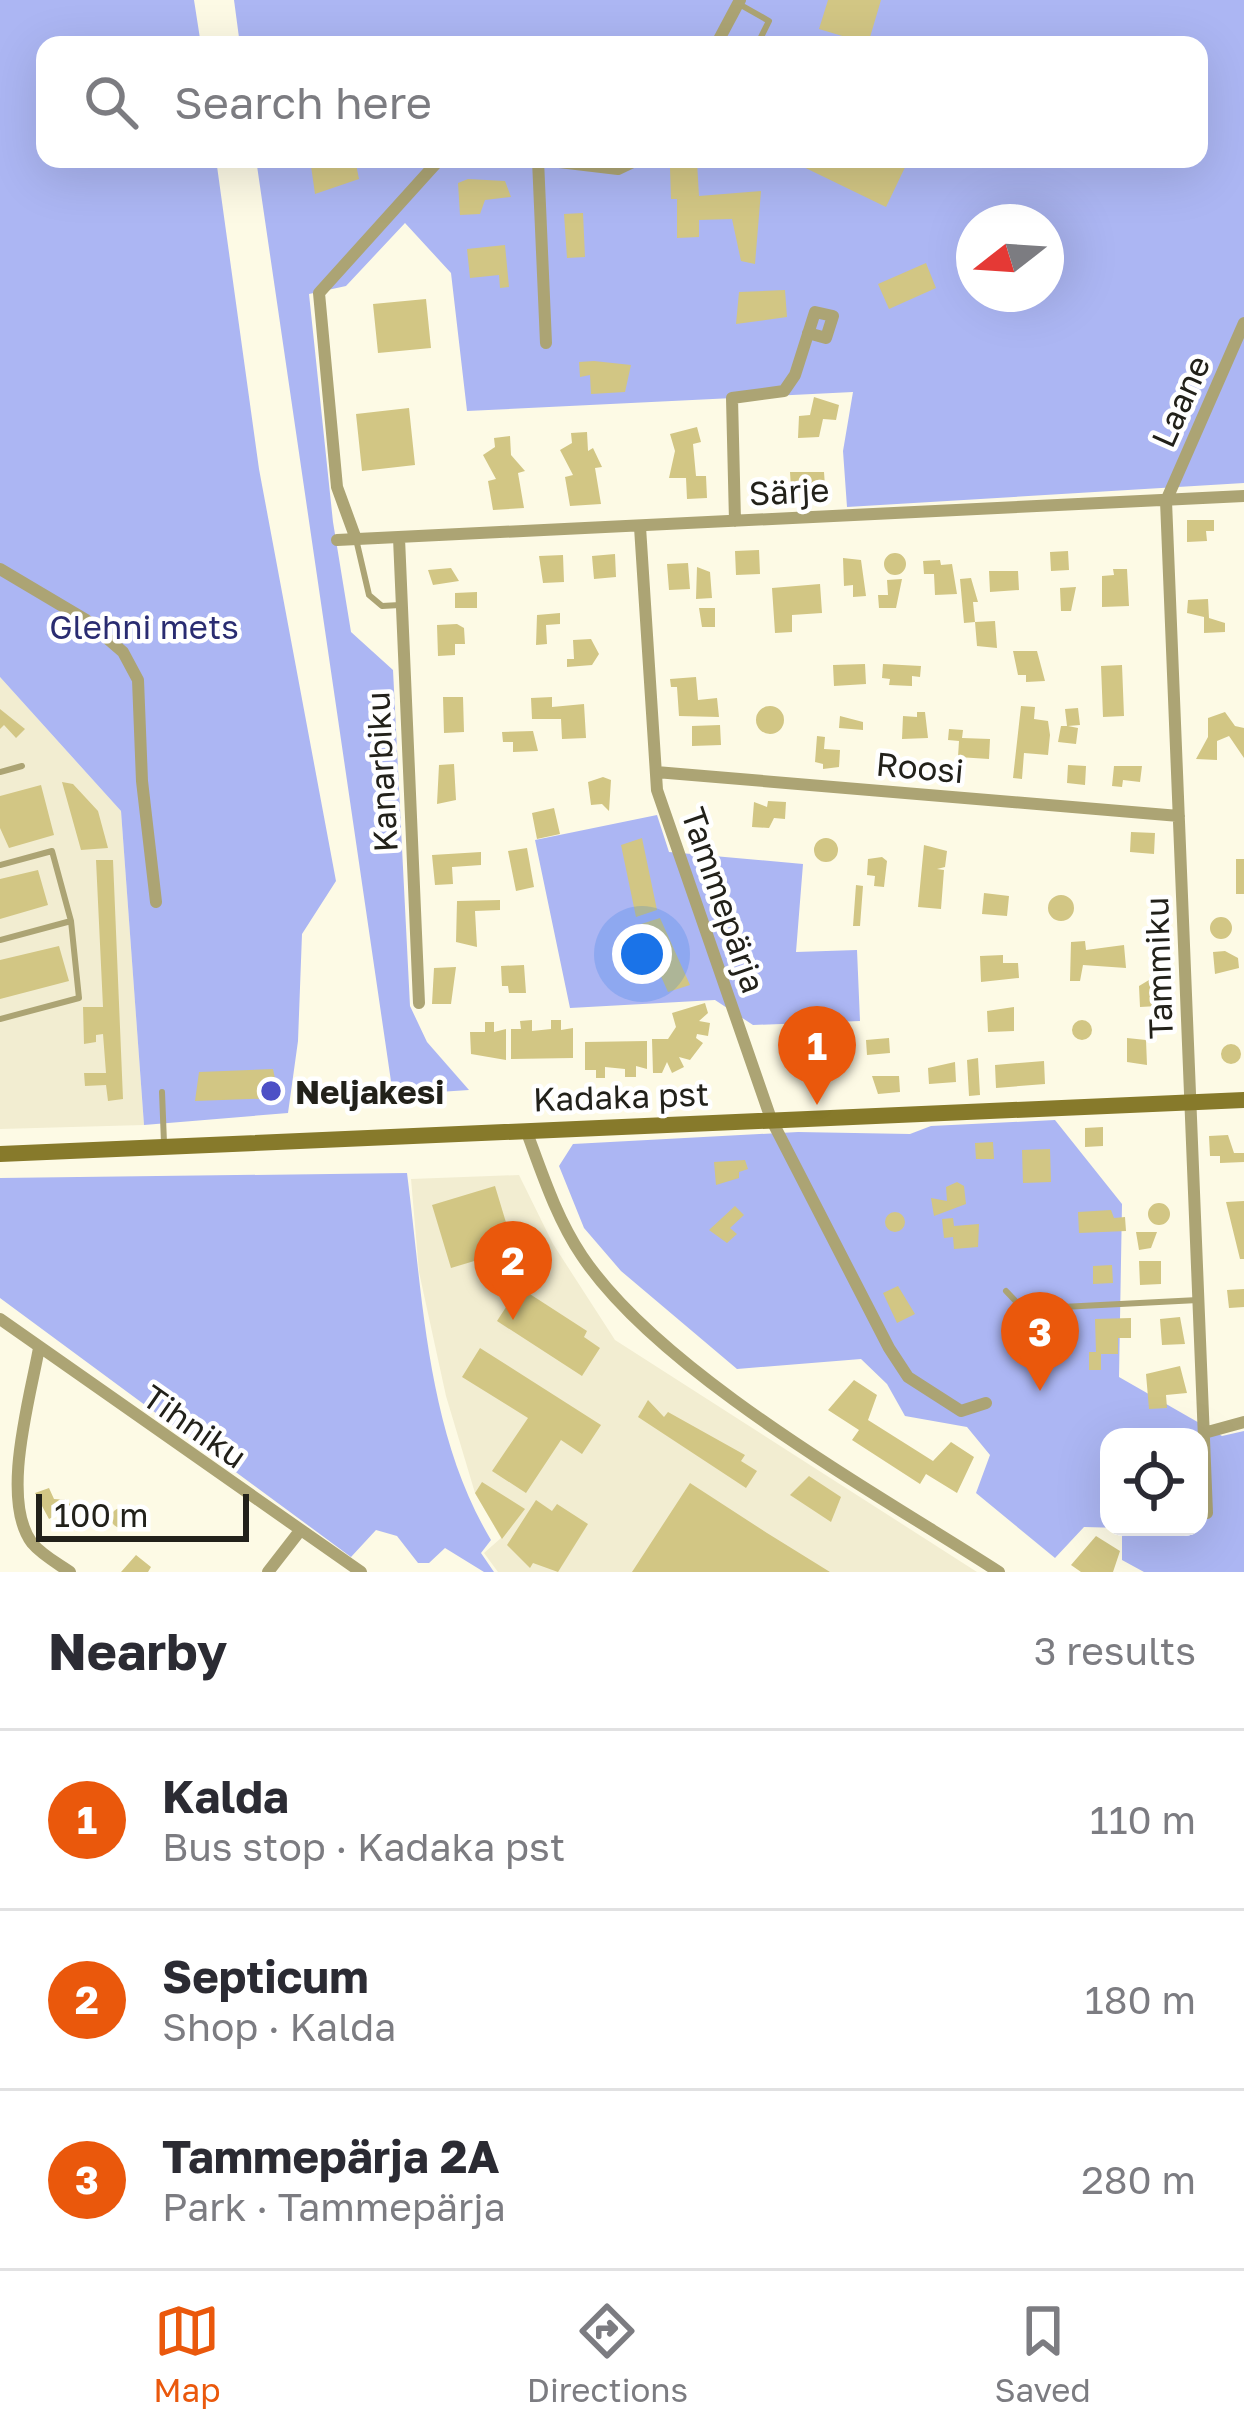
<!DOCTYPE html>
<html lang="en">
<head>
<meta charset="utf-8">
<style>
  :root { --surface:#fff; --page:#f2f2f3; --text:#2b2b33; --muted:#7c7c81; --line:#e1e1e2; --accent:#ea580c }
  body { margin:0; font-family:"Golos Text",sans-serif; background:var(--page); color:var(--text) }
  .controls { position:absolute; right:36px; bottom:36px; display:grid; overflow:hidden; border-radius:24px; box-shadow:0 12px 48px #0002 }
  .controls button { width:108px; height:108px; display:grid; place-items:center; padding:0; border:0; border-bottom:3px solid var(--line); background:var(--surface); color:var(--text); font:60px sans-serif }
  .compass { position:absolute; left:956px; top:204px; width:108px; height:108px; border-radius:50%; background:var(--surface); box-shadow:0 12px 48px #0002; rotate:253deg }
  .scale { position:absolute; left:36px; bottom:30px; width:213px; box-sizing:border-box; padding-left:12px; border:6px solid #22211a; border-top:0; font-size:33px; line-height:42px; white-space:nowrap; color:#22211a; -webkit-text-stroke:9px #fff; paint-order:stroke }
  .you { position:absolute; left:642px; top:954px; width:42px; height:42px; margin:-30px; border:9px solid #fff; border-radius:50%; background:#1a73e8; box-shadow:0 0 0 18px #1a73e833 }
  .badge { display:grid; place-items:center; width:78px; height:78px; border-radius:50%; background:var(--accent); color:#fff; font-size:39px; font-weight:700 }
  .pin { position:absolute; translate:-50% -99px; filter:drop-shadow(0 3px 6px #0008) }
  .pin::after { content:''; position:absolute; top:63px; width:42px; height:36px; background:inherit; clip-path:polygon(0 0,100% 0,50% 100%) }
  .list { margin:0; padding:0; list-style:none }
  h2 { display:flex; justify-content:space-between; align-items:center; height:156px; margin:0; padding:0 48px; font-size:51px }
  h2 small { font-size:39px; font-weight:400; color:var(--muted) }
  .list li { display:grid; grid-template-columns:78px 1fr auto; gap:36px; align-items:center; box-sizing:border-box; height:180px; padding:0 48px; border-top:3px solid var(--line) }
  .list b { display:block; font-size:45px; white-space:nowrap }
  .list p { margin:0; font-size:39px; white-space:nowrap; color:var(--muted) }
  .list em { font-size:39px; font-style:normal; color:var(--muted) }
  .icon { flex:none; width:66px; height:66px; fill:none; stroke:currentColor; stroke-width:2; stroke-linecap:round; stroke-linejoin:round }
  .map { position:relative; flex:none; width:1244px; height:1572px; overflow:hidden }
  .search { position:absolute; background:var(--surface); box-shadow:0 12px 48px #0002; left:36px; right:36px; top:36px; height:132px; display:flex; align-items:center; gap:30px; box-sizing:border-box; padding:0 42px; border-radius:24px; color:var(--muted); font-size:45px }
  .sheet { height:696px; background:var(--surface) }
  nav { display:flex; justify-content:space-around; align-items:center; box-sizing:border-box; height:168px; border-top:3px solid var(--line); background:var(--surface); font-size:33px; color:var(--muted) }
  nav a { display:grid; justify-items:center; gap:6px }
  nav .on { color:var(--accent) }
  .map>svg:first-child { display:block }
  .built { fill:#f2edd1 }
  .forest { fill:#acb6f3; fill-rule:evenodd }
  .building { fill:#d2c684 }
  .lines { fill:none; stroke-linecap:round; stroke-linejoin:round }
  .service { stroke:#aca474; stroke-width:6 }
  .minor { stroke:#aca474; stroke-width:12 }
  .secondary { stroke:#877a2b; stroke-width:16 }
  .poi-dot { fill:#4d50c6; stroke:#fff; stroke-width:4.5 }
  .labels { text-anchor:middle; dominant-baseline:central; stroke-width:9; stroke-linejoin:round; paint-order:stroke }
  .street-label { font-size:33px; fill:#22211a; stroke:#fff }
  .park-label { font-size:33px; fill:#2a2c71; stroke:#fff }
  .poi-label { font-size:33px; font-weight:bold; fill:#22211a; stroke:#fff; text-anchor:start }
</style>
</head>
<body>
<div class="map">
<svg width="1244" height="1572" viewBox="0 0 1244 1572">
  <rect width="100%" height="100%" fill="#fdfae5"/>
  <!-- built -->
  <path class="built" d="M0 677 121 811 144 1125 0 1129Z
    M519 1175 553 1244 615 1340 977 1572H498L484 1553 501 1538 475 1493 446 1396 419 1272 411 1179Z"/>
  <!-- forest -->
  <path class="forest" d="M0 0H194L201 45H45V159H216L259 469 336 881 302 934 298 1041 288 1113 144 1125 121 811 0 677Z
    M234 0H1244V483L847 507 843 451 853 392 467 411 451 273 405 223 346 286 309 294 333 522 351 632 393 670 410 1006 427 1042 469 1090 393 1095 256 159H1199V45H240ZM974 222H1046V294H974Z
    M657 815 669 852 803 864 796 952 857 950 860 1021 753 1025 715 1000 570 1008 535 840Z
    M1055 1120 1122 1204 1119 1377 1222 1436 1244 1431V1572H1144L1122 1560V1528L1084 1527 1055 1558 976 1493 990 1455 967 1427 905 1416 887 1384 861 1359 737 1369 621 1271 584 1228 559 1166 573 1144 798 1132 910 1134 931 1126ZM1109 1437H1199V1527H1109Z
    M407 1173C423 1296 426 1431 491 1540L481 1553 494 1572H484L445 1548 429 1563H418L397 1536 376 1530 351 1557 0 1298V1178Z"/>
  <!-- building -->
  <path class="building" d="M828 0H881L868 44 855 40 846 45 849 38 819 29Z
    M310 159H355L359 179 315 194Z
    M676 159 697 162 699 196 761 191 755 264 741 261 732 219 699 220V237L677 238V199H671L670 168 676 167Z
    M787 159H904L908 161 886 207Z
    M468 179 505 181 511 197 485 200 480 214 460 215 458 183Z
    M583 213 585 257 567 258 564 214Z
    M505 245 509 287 500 288 499 275 470 278 467 249Z
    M926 263 936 288 889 309 878 284Z
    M785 290 787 317 736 324 739 292Z
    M426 299 431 348 378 353 373 304Z
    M594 361 631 365 625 392 591 394 590 375 580 377 579 362Z
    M814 397 839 405 836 420 823 419 819 437 798 438 799 416 810 415Z
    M409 408 415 465 362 471 356 414Z
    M697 427 701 442 693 444 696 476H706L707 498 687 499 686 478H669L675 451 670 434Z
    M587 432 588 451 593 448 602 467 595 468 601 504 570 506 565 477 573 475 560 450 572 443 571 433Z
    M510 436 511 455 525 471 518 473 524 508 493 510 488 481 496 479 483 455 495 447 494 438Z
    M790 472H824L825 486 791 488Z
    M1187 520H1214V531H1206L1207 541 1187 542Z
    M759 550 760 574 736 575 735 551Z
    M1068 551 1069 570 1051 571 1050 552Z
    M884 564a11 11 0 1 1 22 0a11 11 0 1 1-22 0Z
    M615 554 616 577 594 579 592 556Z
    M563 555 564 582 543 583 539 556Z
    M843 558 861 560 866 596 853 597V585L844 586Z
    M940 560 941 565 952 564 957 594 935 595 934 574H924L923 561Z
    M688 563 690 589 669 590 667 564Z
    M697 567 710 572 712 598 696 599Z
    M451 568 459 581 433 585 428 570Z
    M1113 569H1127L1129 606 1102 607V576L1114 575Z
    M989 571H1018L1019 590 990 592Z
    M971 578 978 602H973L975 622 964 623 960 579Z
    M902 579 896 608H879L878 595H888L887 580Z
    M820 584 822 613 792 615V632L775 633 772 588Z
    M1076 587 1071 611H1061L1060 588Z
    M477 592V608H455V593Z
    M1208 599 1209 618 1225 623V632L1204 633V617L1187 613 1188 600Z
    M699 608H715V627H702Z
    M560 613V624L546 625 547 644 536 645 537 615Z
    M995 621 997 648 977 646 975 622Z
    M457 624 464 628 465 644H455V655L438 656 437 625Z
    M591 639 599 654 592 665 567 667V659H574L573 640Z
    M1013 651H1037L1045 681 1026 682V675H1018Z
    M865 664 866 684 834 686 833 665Z
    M883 664 921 666 920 677 912 676V686L889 685 890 679 882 678Z
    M1122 665 1124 716 1103 717 1101 666Z
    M696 677 698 700 717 698 719 717 679 716 677 687H671L670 679Z
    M443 697H463L464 732 444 733Z
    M552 697V707L584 704 586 738 562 739 561 719H532L531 698Z
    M1021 706 1035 707 1034 719 1048 721 1050 735 1048 755 1024 753 1022 779 1013 778Z
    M756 720a14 14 0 1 1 28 0a14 14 0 1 1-28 0Z
    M1078 708 1080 725 1068 726 1078 728 1076 744 1058 742 1061 726H1067L1065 709Z
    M0 709 25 729 16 738 4 725 0 729Z
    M917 712H925L928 738 902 739 903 716 917 717Z
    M1225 712 1235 726 1244 728V758L1229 736 1217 741V760L1196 759 1208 737V718Z
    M840 716 863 722V730L839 728Z
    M720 725 721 745 692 746V726Z
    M949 729 963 730 962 738 990 739 989 759 958 757 959 741 948 740Z
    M533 731 538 751 513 752V742H503L502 732Z
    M817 736 825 737 824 749 840 750 839 767 823 769V764L815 762Z
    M454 764 456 800 437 804 439 765Z
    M1068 765 1086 766 1085 785 1067 783Z
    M1114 766H1142L1140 782 1123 780 1122 787 1112 786Z
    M603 777 611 780 609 811 602 804 591 805 588 782Z
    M62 782 73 784 98 811 108 848 81 850Z
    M41 785 54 835 9 848 0 828V796Z
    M768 801 786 802 785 819 774 818 769 828 752 827 754 802 767 807Z
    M554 808 560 834 537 839 532 813Z
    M1131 832 1155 833 1154 854 1130 852Z
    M642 838 657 910 636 917 621 845Z
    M814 850a12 12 0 1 1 24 0a12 12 0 1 1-24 0Z
    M924 845 947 851 945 867 937 869 944 870 941 909 918 907Z
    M527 848 534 887 516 891 508 851Z
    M481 852V865L452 867 453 884 435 885 432 855Z
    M882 857 887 861 884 887 874 886 875 876 867 875 868 859Z
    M1236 859H1244V894H1236Z
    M96 860H113L123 1099 108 1101 106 1085 85 1086 84 1073H106L103 1034 96 1035V1042L84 1044 83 1007H103Z
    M38 870 48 905 0 919V879Z
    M856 885 863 886 860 926H853Z
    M984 893 1009 896 1007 916 982 914Z
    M1048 908a13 13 0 1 1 26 0a13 13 0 1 1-26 0Z
    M500 900V910L475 911 477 947 456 942 457 901Z
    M1210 928a11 11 0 1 1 22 0a11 11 0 1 1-22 0Z
    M660 918 690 985 668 992 638 925Z
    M1085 941 1086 950 1124 945 1126 968 1083 965 1080 981H1070L1071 942Z
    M59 946 69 981 0 999V960Z
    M1225 951 1238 958 1239 968 1215 974 1213 952Z
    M1003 955V963H1018L1019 978 981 982 980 956Z
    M524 965 526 993H509L508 986H502L501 966Z
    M456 967 451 1004H432L434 968Z
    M1154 977 1158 1006 1140 1007 1139 986Z
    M705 1003 708 1013 699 1021 710 1023 708 1036 697 1034 696 1038 703 1043 690 1060 679 1057 684 1067 672 1073 667 1062 662 1073H653L652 1039H668L676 1027 672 1013Z
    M1014 1007V1031L988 1032 987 1011Z
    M532 1020V1031L551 1029V1020H561V1030L573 1028V1058L511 1059V1029H521L520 1021Z
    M1072 1030a10 10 0 1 1 20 0a10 10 0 1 1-20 0Z
    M485 1022H494V1032L506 1029V1060L471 1054 470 1032H485Z
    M845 1029 847 1051 796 1054 793 1041H784V1032Z
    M889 1038 890 1053 867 1055 866 1040Z
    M1127 1038 1146 1040 1147 1065 1127 1062Z
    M647 1041V1069L636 1066V1077H625V1069L605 1067V1078H596V1070H585V1042Z
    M1221 1054a10 10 0 1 1 20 0a10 10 0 1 1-20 0Z
    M978 1058 980 1095 969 1096 967 1060Z
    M1044 1061 1045 1084 996 1088 995 1065Z
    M955 1062 956 1082 929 1084 928 1068Z
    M273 1069 279 1098 195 1101 199 1072Z
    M872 1076H899L900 1092 878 1094Z
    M1103 1127V1146L1085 1147V1128Z
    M1228 1135 1234 1153H1244V1162L1220 1163V1156H1210L1209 1136Z
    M993 1142 994 1159H976L975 1143Z
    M1050 1149 1051 1182 1023 1183 1022 1150Z
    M745 1160 748 1169 739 1172V1178L716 1185 714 1162Z
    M957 1182 964 1186 966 1204 934 1216 931 1198 947 1201 946 1187Z
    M495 1186 514 1249 451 1268 432 1205Z
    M1244 1201V1259H1240L1226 1202Z
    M1148 1214a11 11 0 1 1 22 0a11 11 0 1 1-22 0Z
    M735 1206 744 1215 730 1228 737 1234 727 1243 709 1230Z
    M1111 1210 1114 1218 1125 1217 1126 1231 1079 1233 1078 1212Z
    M885 1222a10 10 0 1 1 20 0a10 10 0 1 1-20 0Z
    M953 1218 954 1226 979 1224 978 1247 954 1249 953 1237 944 1238 942 1219Z
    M1136 1232H1157L1151 1248 1139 1250Z
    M1139 1261H1161V1284L1140 1285Z
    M1112 1265 1113 1283 1093 1284V1266Z
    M898 1286 915 1314 897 1323 883 1293Z
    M519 1287 587 1331 584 1337 600 1348 582 1376 497 1321Z
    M1244 1289V1307L1229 1308 1227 1290Z
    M1180 1317 1185 1344 1162 1345 1160 1319Z
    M1131 1318V1338H1118V1354H1101V1370H1089V1352H1096L1095 1319Z
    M1062 1319 1068 1337 1055 1338 1056 1350 1048 1351 1047 1344 1039 1345 1043 1320Z
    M480 1348 601 1425 582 1454 561 1440 526 1493 492 1471 528 1418 462 1377Z
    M1180 1366 1187 1393 1166 1395 1167 1408 1149 1409 1146 1374Z
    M854 1380 877 1395 868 1420 933 1461 951 1442 974 1457 957 1493 926 1474 920 1484 852 1440 859 1430 828 1410Z
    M648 1400 664 1417 668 1412 745 1455 741 1461 757 1471 746 1488 638 1417Z
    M809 1476 841 1497 831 1522 790 1495Z
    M482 1482 525 1509 502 1539 475 1493Z
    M690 1483 767 1533 830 1572H632Z
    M49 1488 54 1499 68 1500 71 1507 49 1519 35 1493Z
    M536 1500 552 1511 557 1504 588 1524 558 1572 533 1563 530 1568 507 1545Z
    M111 1518a10 10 0 1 1 20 0a10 10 0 1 1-20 0Z
    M1096 1536 1120 1551 1113 1572H1081L1071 1565Z
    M136 1555 151 1567 148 1572H121Z"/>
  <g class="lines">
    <!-- service -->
    <path class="service" d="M739 4 769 21 757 45
      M356 539 369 595 382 606 400 605
      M0 772 22 766
      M0 865 52 851 71 921
      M0 940 71 921 79 998 0 1019
      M162 1092 164 1143
      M1006 1291 1023 1309 1198 1300"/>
    <!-- minor -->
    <path class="minor" d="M716 45 740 0
      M534 159 618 169 639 159
      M538 160 546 343
      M735 521 732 398 784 391 795 375 815 312 833 316 826 338 808 333
      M640 527 657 790 771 1119 889 1348 908 1377 961 1411 986 1403
      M399 538 419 1003
      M356 539 337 487 319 293 440 159
      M337 540 1244 496
      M0 569 86 620 123 652 138 680 142 781 156 902
      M656 772 1179 816
      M526 1130C542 1173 556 1217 582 1256 661 1374 878 1494 999 1572
      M0 1319 361 1572
      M39 1348C30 1398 0 1500 32 1543 42 1555 57 1563 70 1572
      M1204 1433 1244 1422
      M1207 1513 1166 501 1244 323
      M268 1572 299 1532"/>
    <!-- secondary -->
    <path class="secondary" d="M0 1154 1244 1100"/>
  </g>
  <!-- markers -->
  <circle class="poi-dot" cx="271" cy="1091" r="12"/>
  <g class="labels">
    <!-- street labels -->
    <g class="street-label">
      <text transform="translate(1180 401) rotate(-66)">Laane</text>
      <text transform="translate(789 491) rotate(-3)">Särje</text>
      <text transform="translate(920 767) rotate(5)">Roosi</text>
      <text transform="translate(381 772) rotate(-93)">Kanarbiku</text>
      <text transform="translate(724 900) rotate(71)">Tammepärja</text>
      <text transform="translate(1158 968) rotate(-92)">Tammiku</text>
      <text transform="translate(621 1096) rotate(-2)">Kadaka pst</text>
      <text transform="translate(195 1426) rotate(35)">Tihniku</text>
    </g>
    <!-- park labels -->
    <g class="park-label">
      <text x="144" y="626">Glehni mets</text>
    </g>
    <!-- poi labels -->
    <g class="poi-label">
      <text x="295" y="1091">Neljakesi</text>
    </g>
  </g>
</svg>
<div class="controls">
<button><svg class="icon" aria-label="locate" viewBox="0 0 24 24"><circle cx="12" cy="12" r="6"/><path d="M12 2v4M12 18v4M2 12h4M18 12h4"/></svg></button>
</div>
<svg class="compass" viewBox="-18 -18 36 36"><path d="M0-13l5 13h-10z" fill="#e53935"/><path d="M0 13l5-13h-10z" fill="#7c7c81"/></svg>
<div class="scale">100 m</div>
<div class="you"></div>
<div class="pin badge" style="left:817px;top:1105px">1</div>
<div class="pin badge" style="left:513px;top:1320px">2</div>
<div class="pin badge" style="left:1040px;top:1391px">3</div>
<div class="search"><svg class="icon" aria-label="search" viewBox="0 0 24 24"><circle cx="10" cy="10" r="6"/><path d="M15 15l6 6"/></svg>Search here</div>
</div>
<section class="sheet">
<h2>Nearby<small>3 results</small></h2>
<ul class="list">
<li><span class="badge">1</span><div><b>Kalda</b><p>Bus stop · Kadaka pst</p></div><em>110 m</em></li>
<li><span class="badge">2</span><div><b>Septicum</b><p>Shop · Kalda</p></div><em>180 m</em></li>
<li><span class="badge">3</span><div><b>Tammepärja 2A</b><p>Park · Tammepärja</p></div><em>280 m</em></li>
</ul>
</section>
<nav>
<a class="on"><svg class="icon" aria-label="map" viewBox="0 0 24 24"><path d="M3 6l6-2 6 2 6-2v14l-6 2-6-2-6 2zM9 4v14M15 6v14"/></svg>Map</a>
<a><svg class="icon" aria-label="directions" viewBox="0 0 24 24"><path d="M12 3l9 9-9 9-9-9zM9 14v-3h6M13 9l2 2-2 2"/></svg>Directions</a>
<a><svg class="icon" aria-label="saved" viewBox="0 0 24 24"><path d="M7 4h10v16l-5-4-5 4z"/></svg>Saved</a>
</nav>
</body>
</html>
